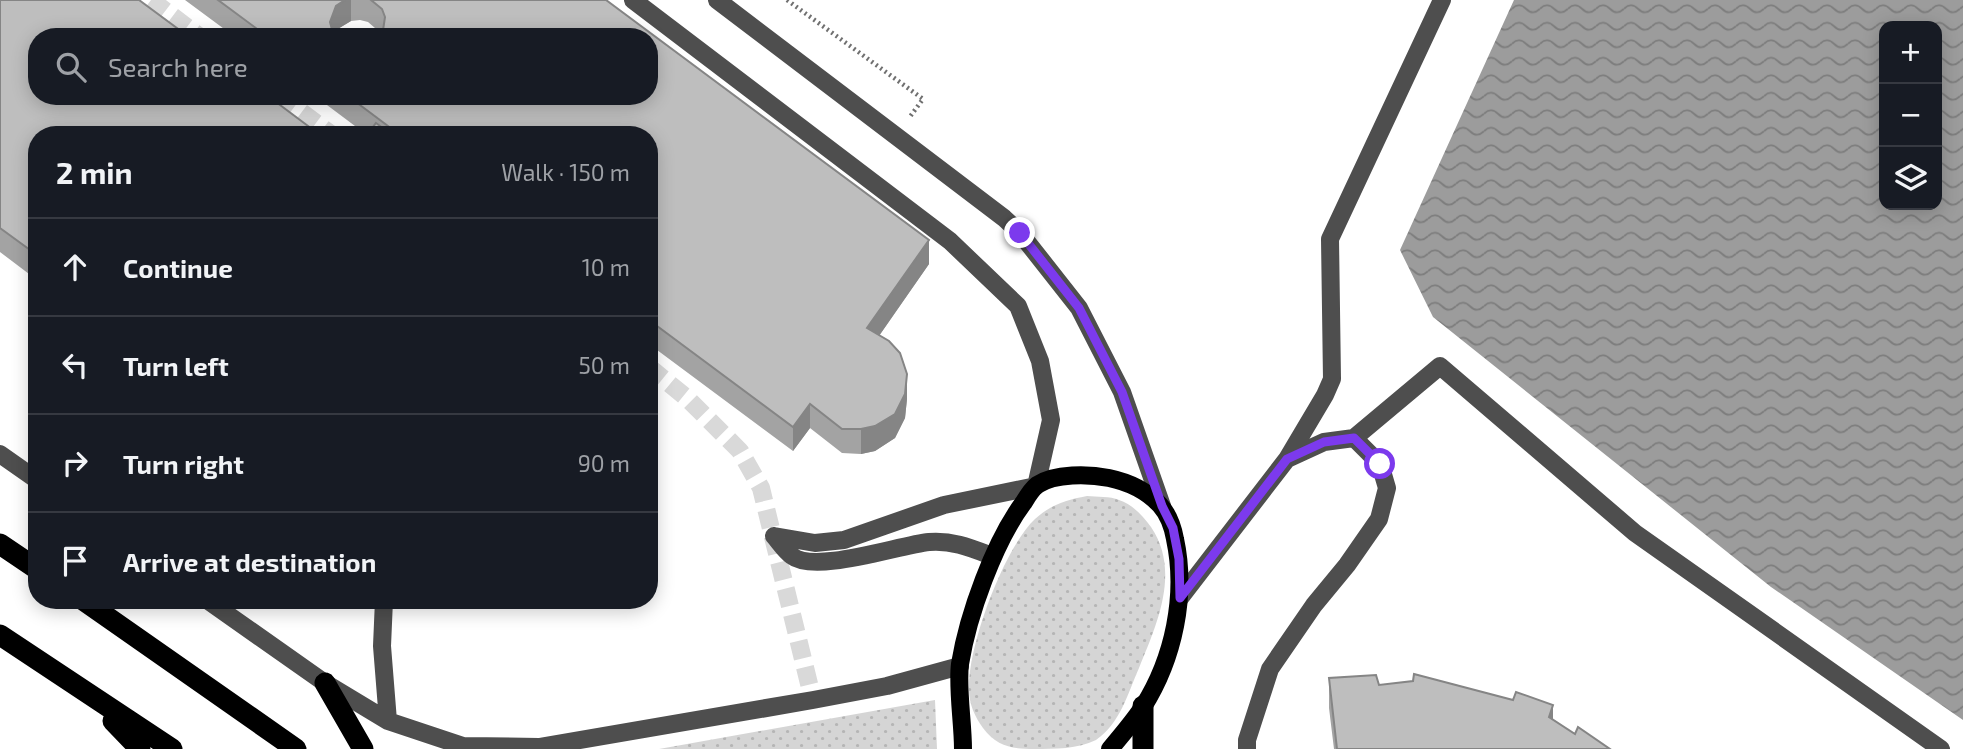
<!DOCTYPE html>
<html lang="en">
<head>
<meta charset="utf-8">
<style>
  :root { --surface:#171b24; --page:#20242c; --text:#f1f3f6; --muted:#9ea1a6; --line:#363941 }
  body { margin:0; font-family:"Exo 2",sans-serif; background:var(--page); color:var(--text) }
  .controls { position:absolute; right:21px; top:21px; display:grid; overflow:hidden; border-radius:14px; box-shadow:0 4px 18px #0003 }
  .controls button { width:63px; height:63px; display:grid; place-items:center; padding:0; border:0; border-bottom:2px solid var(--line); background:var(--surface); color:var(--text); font:35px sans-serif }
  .stop { position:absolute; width:21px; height:21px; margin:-16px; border:5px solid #7c3aed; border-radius:50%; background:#fff }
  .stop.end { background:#7c3aed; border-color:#fff; box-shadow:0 2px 7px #0008 }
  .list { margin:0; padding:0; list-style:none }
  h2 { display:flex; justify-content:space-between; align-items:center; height:91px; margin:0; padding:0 28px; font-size:30px }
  h2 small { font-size:23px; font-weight:400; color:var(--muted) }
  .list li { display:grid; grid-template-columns:46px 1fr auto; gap:21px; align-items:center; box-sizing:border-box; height:98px; padding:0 28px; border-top:2px solid var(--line) }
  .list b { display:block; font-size:26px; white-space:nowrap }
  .list em { font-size:23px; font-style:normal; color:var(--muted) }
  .icon { flex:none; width:38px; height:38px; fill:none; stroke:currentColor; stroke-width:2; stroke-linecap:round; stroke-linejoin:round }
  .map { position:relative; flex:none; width:1963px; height:749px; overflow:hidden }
  .search { position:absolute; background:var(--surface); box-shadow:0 4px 18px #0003; left:28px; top:28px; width:630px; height:77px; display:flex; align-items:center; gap:18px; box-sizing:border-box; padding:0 24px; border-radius:28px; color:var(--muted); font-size:26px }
  .panel { position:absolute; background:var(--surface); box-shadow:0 4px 18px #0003; left:28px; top:126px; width:630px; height:483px; border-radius:28px }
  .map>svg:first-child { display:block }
  .grass { fill:url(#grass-dots) }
  .water { fill:url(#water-waves); fill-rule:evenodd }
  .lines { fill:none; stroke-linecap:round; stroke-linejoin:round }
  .minor-tunnel { stroke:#d9d9d9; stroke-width:18; stroke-dasharray:18 9; stroke-linecap:butt }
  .path { stroke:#707070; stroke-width:4.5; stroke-dasharray:2 3.5; stroke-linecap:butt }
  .minor { stroke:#4e4e4e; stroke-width:18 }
  .major { stroke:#000; stroke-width:18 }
  .highway { stroke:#000; stroke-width:21 }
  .wall { fill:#a3a3a3 }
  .shaded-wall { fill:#858585 }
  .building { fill:#bebebe; stroke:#858585; stroke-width:2 }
  .route { stroke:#7c3aed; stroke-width:9 }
</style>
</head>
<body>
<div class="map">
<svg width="1963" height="749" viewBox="0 0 1963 749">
  <defs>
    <pattern id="grass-dots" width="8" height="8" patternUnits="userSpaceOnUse" patternTransform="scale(1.75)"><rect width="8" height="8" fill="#d5d5d5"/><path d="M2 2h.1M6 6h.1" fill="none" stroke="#b5b5b5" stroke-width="1.8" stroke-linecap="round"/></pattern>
    <pattern id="water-waves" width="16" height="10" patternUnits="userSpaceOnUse" patternTransform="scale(1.75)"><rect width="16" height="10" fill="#9c9c9c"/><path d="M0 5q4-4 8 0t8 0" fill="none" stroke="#7d7d7d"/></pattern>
  </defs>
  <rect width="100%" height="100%" fill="#fff"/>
  <!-- grass -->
  <path class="grass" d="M1087 496C1097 497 1110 496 1119 500 1132 504 1143 516 1151 527 1181 571 1157 624 1139 668 1128 693 1120 724 1096 740 1077 749 1056 749 1034 749 1013 749 997 747 983 728 975 717 969 704 969 690 967 647 1004 548 1035 519 1052 504 1066 500 1087 496Z
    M935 700 937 749H659Z"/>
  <!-- water -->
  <path class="water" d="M1514 0H1963V720L1771 587 1433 317 1400 250ZM1884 26H1937V205H1884Z"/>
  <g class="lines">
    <!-- minor-tunnel -->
    <path class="minor-tunnel" d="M151 0 200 37
      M280 96 332 135
      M649 367 688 399 740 451 761 488 813 700"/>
    <!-- path -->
    <path class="path" d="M787 0 923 99 909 118"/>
    <!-- minor -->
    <path class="minor" d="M633 0 950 241 1018 306 1040 361 1051 420 1036 486 944 505 844 540 815 543 774 536
      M717 0 1004 218 1020 233 1079 308 1122 392 1162 506
      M1354 438 1440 366 1635 533 1941 749
      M0 454 37 480
      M1287 459 1325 395 1332 379 1330 239 1442 0
      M774 536C780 543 785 551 792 556 815 574 899 545 929 542 952 540 971 548 992 556
      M1180 598 1287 459 1324 442 1354 438 1380 464 1387 488 1379 519 1347 565 1314 605 1270 669 1247 740V749
      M207 600 325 683 388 721 463 746 539 747 813 700 887 686 960 666
      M384 600 382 646 388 721"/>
    <!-- major -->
    <path class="major" d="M963 749C963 723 957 688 960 664 968 615 994 542 1024 502 1027 497 1032 489 1037 485 1055 473 1089 474 1109 478 1128 482 1147 491 1160 505 1168 514 1173 528 1175 539 1187 595 1174 658 1143 707 1133 722 1121 736 1110 749"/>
    <!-- highway -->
    <path class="highway" d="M0 544 37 569
      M83 600 296 749
      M0 635 172 749
      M325 683 363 749
      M1143 706V749
      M113 721 140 749"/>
  </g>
  <!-- wall -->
  <path class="wall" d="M0 0 37 135V280L0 252Z
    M185 0H606L929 264 879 336 907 399 905 418 895 438 875 451 861 454 842 453 810 428 793 451 649 344V135H367L315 96H649L383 36 382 34 368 22 360 20 351 21 336 30 334 37H235Z
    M1329 678 1379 685 1553 720 1575 734 1610 749H1334L1329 708Z"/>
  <!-- shaded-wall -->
  <path class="shaded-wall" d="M345 0H351V21L336 30 333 37 330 22 336 6Z
    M929 240V264L867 353V328Z
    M907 374V399L905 418 895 438 875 451 861 454V429Z
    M810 404V428L793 451V427Z
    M1553 705V735L1549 717Z"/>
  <!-- building -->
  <path class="building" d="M0 0H139L189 37H37V96H268L320 135H37V255L0 228Z
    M218 0H345L336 6 330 22 334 37H268Z
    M371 0H606L929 240 867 328 889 341 900 353 907 374 905 394 895 414 875 426 861 429H842L810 404 793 427 649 320V135H400L348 96H649V37H382L385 17 382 9Z
    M376 123 392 135H367Z
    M1414 674 1513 700 1516 692 1553 705 1549 717 1575 734 1578 727 1610 749H1337L1329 678 1376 675 1379 685 1413 681Z"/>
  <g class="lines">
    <!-- route -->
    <path class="route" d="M1020 233 1079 308 1122 392 1162 506 1173 528 1179 559 1180 598 1287 459 1324 442 1354 438 1380 464"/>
  </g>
</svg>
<div class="controls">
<button>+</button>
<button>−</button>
<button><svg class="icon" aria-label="layers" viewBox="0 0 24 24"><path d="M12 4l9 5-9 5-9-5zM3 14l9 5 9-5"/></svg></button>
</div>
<div class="stop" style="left:1380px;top:464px"></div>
<div class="stop end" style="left:1020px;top:233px"></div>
<div class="search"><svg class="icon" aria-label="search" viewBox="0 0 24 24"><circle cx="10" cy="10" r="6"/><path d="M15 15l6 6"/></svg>Search here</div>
<section class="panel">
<h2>2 min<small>Walk · 150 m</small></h2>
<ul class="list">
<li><svg class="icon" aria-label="ahead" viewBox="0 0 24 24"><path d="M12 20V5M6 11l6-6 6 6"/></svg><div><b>Continue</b></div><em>10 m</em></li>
<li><svg class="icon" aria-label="left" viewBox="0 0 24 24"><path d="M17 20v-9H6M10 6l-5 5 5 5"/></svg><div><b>Turn left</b></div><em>50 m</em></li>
<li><svg class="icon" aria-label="right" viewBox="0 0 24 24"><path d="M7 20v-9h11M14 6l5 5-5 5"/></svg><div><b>Turn right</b></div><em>90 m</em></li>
<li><svg class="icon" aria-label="arrive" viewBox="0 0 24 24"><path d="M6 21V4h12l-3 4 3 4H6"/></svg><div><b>Arrive at destination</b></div></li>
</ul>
</section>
</div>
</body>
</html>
